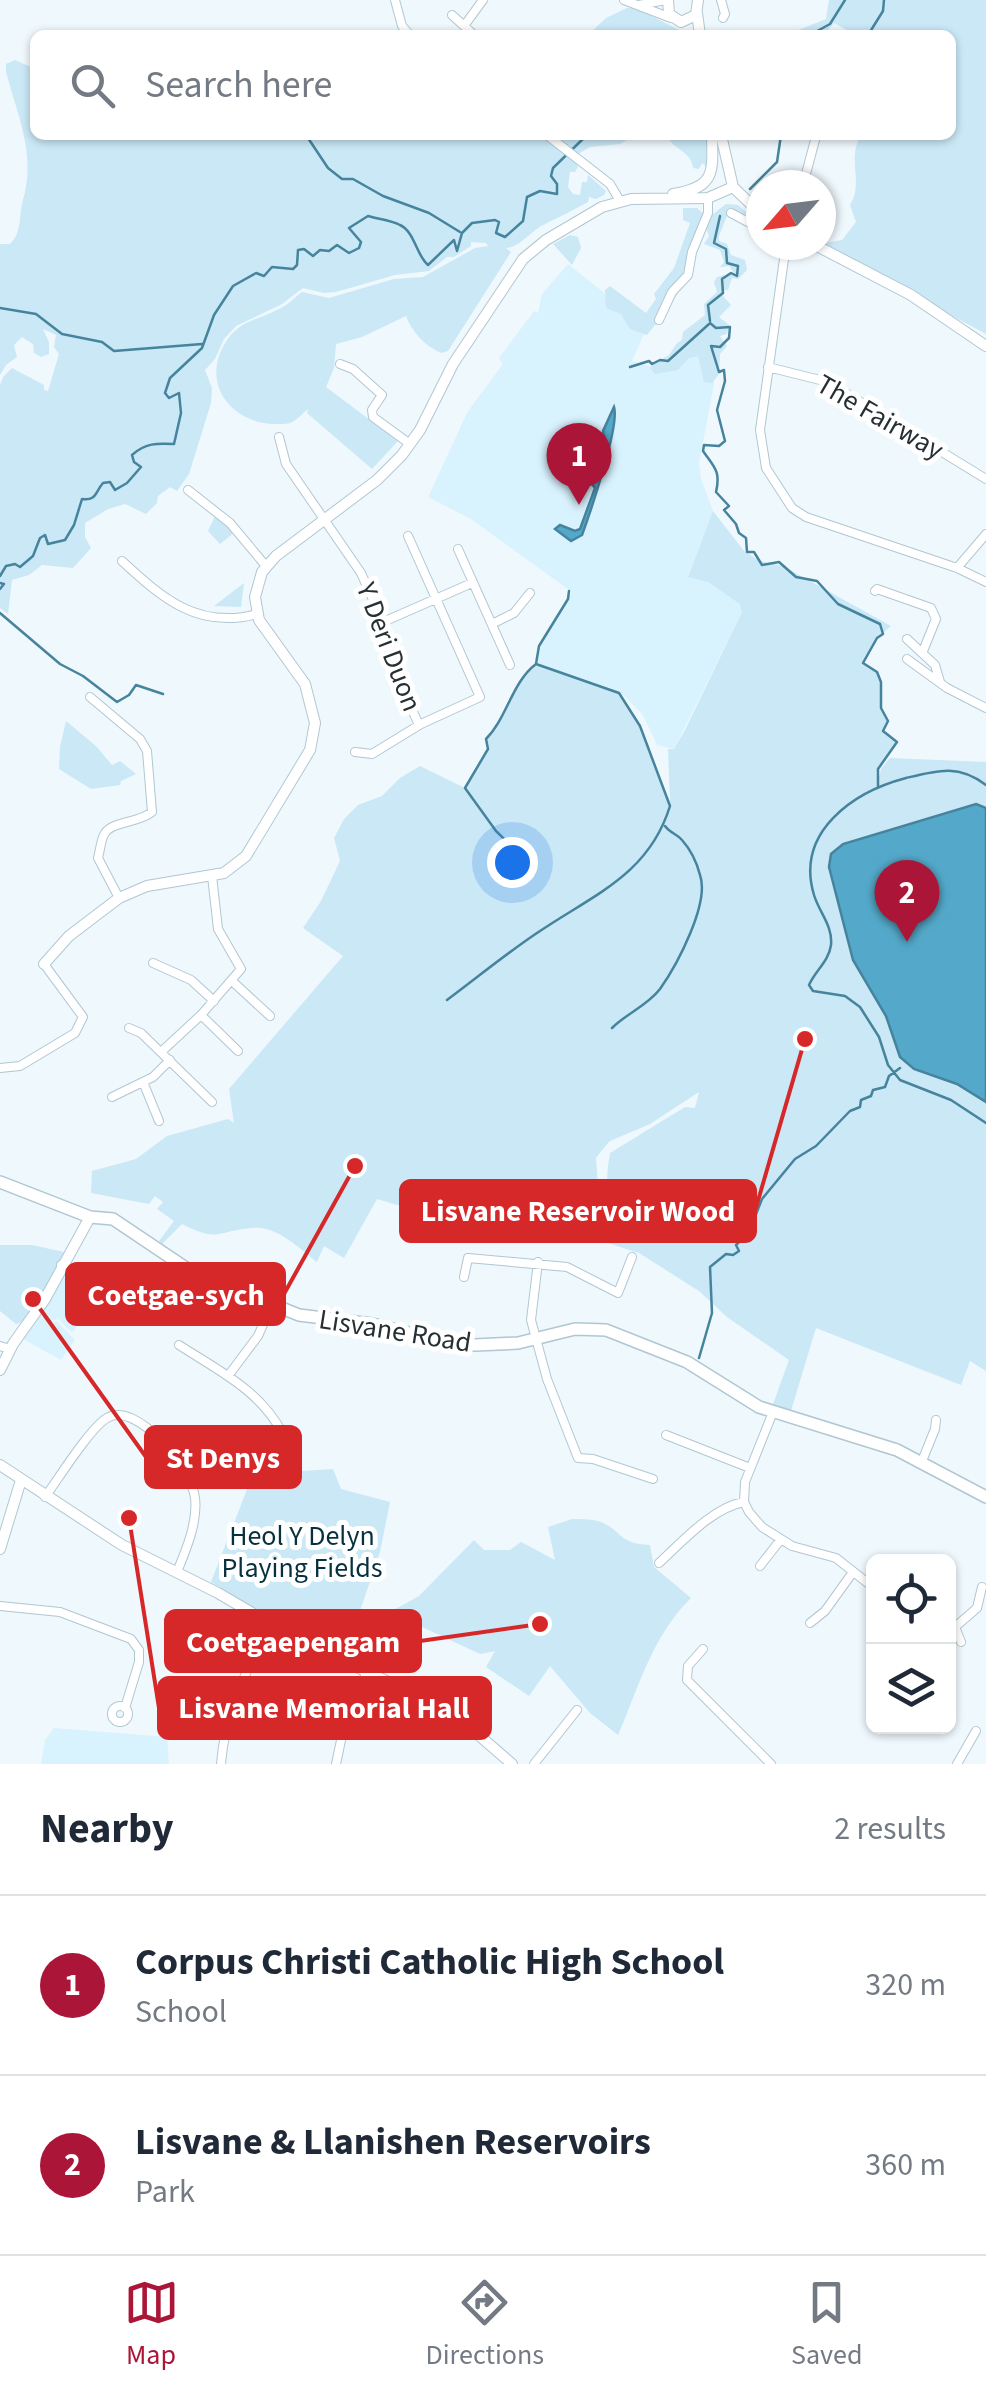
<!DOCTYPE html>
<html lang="en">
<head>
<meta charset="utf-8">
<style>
  :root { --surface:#fff; --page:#f2f2f3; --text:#1f2937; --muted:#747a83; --line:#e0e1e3; --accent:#ab1638 }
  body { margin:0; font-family:"Source Sans 3",sans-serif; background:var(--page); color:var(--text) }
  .controls { position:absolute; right:30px; bottom:30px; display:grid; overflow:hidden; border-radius:15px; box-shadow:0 2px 8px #0004 }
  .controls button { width:90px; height:90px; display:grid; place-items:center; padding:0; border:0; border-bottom:2px solid var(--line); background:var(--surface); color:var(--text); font:50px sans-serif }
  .compass { position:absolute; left:746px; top:170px; width:90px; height:90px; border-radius:50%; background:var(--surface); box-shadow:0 2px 8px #0004; rotate:242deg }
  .you { position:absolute; left:512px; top:862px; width:35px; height:35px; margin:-25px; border:8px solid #fff; border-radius:50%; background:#1a73e8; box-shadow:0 0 0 15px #1a73e833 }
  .badge { display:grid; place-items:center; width:65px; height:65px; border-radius:50%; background:var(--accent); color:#fff; font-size:32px; font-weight:700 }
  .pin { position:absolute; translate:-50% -82px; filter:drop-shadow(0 2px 5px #0008) }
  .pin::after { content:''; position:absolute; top:52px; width:35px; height:30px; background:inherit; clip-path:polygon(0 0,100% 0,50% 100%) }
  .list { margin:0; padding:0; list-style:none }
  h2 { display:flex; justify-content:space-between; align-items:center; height:130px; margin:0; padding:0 40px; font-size:42px }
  h2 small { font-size:32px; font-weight:400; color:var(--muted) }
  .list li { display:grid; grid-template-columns:65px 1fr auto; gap:30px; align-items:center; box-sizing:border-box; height:180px; padding:0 40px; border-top:2px solid var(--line) }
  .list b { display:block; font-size:38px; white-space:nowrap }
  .list p { margin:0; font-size:32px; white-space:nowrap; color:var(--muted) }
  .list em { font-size:32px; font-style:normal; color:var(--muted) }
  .icon { flex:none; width:55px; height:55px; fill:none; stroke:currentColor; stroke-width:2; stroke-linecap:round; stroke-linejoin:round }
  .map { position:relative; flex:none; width:986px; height:1764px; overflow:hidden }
  .search { position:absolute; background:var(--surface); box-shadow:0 2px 8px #0004; left:30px; right:30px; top:30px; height:110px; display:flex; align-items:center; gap:25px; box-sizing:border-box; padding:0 35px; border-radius:15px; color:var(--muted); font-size:38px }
  .sheet { height:490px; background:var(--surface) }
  nav { display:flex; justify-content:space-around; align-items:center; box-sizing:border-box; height:140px; border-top:2px solid var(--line); background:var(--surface); font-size:28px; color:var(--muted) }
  nav a { display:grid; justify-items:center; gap:5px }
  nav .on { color:var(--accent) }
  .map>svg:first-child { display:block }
  .built { fill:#d8f2fe }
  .green { fill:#cae8f6; fill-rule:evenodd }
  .water { fill:#54a9ca; stroke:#46849d; stroke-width:2.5 }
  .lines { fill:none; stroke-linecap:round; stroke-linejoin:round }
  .stream { stroke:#46849d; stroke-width:2.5 }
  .minor-casing { stroke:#b0c7d2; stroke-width:10 }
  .tertiary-casing { stroke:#b0c7d2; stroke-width:12 }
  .secondary-casing { stroke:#b0c7d2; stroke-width:14 }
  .minor { stroke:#fff; stroke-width:8 }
  .tertiary { stroke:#fff; stroke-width:10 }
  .secondary { stroke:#fff; stroke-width:11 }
  .labels { text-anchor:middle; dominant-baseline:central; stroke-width:10; stroke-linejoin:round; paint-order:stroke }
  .street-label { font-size:28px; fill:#262f33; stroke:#fff }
  .park-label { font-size:28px; fill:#08313f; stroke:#fff }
  .leader { fill:none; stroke:#d62828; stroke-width:4 }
  .callout-dot { fill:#d62828; stroke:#fff; stroke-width:4 }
  .callout { fill:#d62828; stroke:#d62828; stroke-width:4 }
  .callout-label { font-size:30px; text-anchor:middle; font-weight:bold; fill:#fff }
</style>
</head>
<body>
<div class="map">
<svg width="986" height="1764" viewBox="0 0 986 1764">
  <rect width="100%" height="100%" fill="#eff8fd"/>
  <!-- built -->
  <path class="built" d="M568 264 647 327 632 361 652 367 671 364 706 322 714 384 699 463 701 479 713 511 688 576 708 582 741 604 742 612 674 749 657 745 643 715 624 696 537 665 541 644 572 592 471 519 428 497 468 411 503 364 499 358 534 311 538 313 542 294Z
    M63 1275 97 1300 72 1333 58 1319 52 1321 42 1313Z
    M40 1315 53 1323 57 1321 75 1340 61 1360 23 1339Z
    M54 1728 167 1737 169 1764H41L45 1740Z"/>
  <!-- green -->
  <path class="green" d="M829 0H986V334L832 251 826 243 842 240 856 222 850 205C864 182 847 161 860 137L856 135H951V35H856L834 23 824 35H786L826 19Z
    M627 8H636L689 35H588L606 18Z
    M15 60 35 69V135H636L620 144 590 147 573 157 578 167 575 172H570L568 187 573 194 580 195 582 182H587L588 175 606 191 604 195 596 199 589 197 588 202C574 210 559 217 545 224 530 231 521 247 506 248L511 252 448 351 441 353C425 346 412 332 406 316L362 337 336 344 334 368 326 387 398 441 372 469 307 413 308 409C303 413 296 421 290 423 289 424 276 424 274 424 226 422 198 377 230 336 243 320 260 319 277 310 287 306 294 298 302 292L329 298 394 279 423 277 475 248 488 246 486 243 471 242V246L454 257H447L429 271 395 275 336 292 324 293 303 288 282 304 236 326 224 339 215 359 205 370 212 388 211 403 189 474 177 491 170 487 158 496 157 503 146 514 125 504 108 509 85 523V537L91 548 73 568 42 565 29 575 12 580 8 614 0 608V385L3 377 12 368 44 385V390L48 391 59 354 54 347 56 335 43 329 49 342V354L41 357 34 353 33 344 22 337 14 345 17 357 6 365 0 375V244H10C23 231 18 216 23 200 36 155 18 116 6 72V64Z
    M667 135H707L706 166 702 163 699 169 693 168C691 150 672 150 667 135Z
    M726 204 738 205 753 218 730 208 719 236V241L727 244 731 255 745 260 747 270 738 279 732 278 728 290H724L723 296 731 305 719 317 729 325 727 334 720 336 727 346 720 354 719 374 712 383 704 382 698 356 689 358 678 370 655 374 650 368 652 365 669 355 677 343 682 340 683 332 705 315 704 304 717 292 714 282 717 277 734 273 729 266 720 267 724 262 720 250 704 244 709 236 706 228 690 257 694 269C681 285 670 306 663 323L655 325 647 335 630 329 621 314 606 308 605 290 610 286 646 313 656 299 654 294 674 268 690 223 683 220V208H697L708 218Z
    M570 235 578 237 581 248 572 265 553 244Z
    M713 511 744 551 760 561 783 566 891 626 877 638 863 662 877 672 881 682V707L888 721 883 731 897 742 878 769V783L881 769 890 758 986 762V1371L970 1361 961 1385 816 1328 790 1414 772 1407 789 1360 727 1317 699 1291 639 1253 539 1221 443 1208 425 1213 377 1199 344 1258 324 1246 317 1262C299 1248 276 1225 252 1228 216 1231 219 1243 182 1224L162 1244 159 1241 174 1221 157 1209 163 1202 155 1196 149 1204 91 1193 92 1171 136 1159 167 1136 228 1119 234 1123 229 1089 343 956 303 928 321 901 340 861 334 838 344 819 358 805 382 796 400 778 420 766 465 788 488 749 486 739C507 718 512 682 536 664L619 693 640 726 670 802 668 749H674L685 730 742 612 740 604 708 582 688 577ZM699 1092 695 1108 685 1107 610 1153C604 1185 609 1202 615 1230L604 1218 599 1200 596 1158 602 1150 610 1141 650 1124Z
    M216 514 235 532 220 544 208 531Z
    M244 583 241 607 214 606Z
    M66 721 97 747 112 765 120 761 136 774 121 781 120 785 91 789 59 769 60 747Z
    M0 1245H32L64 1252C53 1273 40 1318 16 1324L0 1311Z
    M333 1469 341 1489 390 1502 380 1552 345 1655 283 1626 211 1582 253 1474Z
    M572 1519C580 1519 590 1519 598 1521 624 1530 615 1543 650 1545L654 1567 691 1598C652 1636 639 1687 618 1735L590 1713 550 1666 529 1696 486 1667 495 1651 480 1654 390 1612 419 1596 474 1540 484 1550H510L521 1542 555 1560 548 1527Z"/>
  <!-- water -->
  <path class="water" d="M614 407C620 425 590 513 582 535L571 541 555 529 560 525 575 531 580 529 595 488 592 484H585L560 472 566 471 594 479 603 450 600 444 567 433C581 430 592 444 605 440L603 431Z
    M976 804 986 808V1102L957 1084 914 1069 900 1057 886 1016 853 960 829 867 831 854 843 844Z"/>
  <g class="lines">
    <!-- stream -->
    <path class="stream" d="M810 35 830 24 845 0
      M868 35 883 11 884 0
      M306 135 328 168 342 179H353L383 196 429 213 460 232
      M750 189 777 162 781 135
      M0 308 36 314 62 334 102 342 114 351 202 344
      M710 321 708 305 723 293 722 279 731 273 737 276 738 266 727 263 726 249 714 243 720 216
      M710 323 716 328 730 327 729 338 720 347 711 346 719 372 724 370 725 381 717 410 725 441 719 446 704 445 703 451C714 467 721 471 716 492L729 506 724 510 736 524 739 533 746 538 747 552H754L762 565 779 562 796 577 817 581 838 604 880 624 883 634 877 638 863 663 877 672 881 682V708L888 721 883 731 897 742 878 769V787
      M630 367 649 361 652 364 660 360 668 361 709 324
      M0 576 6 566 15 564 20 567 33 556 40 538 45 535 48 544 65 540 74 525 82 499C97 501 95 492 103 483L110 482 115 490 127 483 141 467 134 462 132 455C145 443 157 443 174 444L181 413 179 393 169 398 165 393 170 378 202 348 214 315 233 286 256 273 264 276 272 267 293 269 297 265 298 250 304 249 313 256 320 250 329 251 337 245 349 253 359 248 361 242 349 228 368 216C378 219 391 220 400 225 415 232 416 255 428 265L454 240 457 251 462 233 472 223 495 220 499 222 496 233 505 237 523 221 527 197 540 191 557 194V184L551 176 553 168 587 135
      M0 583 4 584 0 589
      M0 613 60 664 83 676 117 702 129 695 136 685 163 694
      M986 785C959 764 938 770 906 778 853 792 795 832 814 895 819 912 833 926 831 945 829 961 815 971 809 985L813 991 845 996 860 1007 879 1037 888 1065 900 1080 951 1100 986 1123
      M533 867 496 831 465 788 488 749 486 739C507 718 512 682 536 664
      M447 1000C478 977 508 952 540 931 595 894 649 874 670 806L640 726 619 693 536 664 539 646 568 599 569 591
      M612 1028C627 1013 647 1006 660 989 677 965 710 903 700 875 697 863 690 849 682 840 677 834 670 833 665 826
      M699 1358 712 1313 710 1267 726 1254 733 1255 739 1251 736 1245 749 1232 762 1199 795 1159 816 1146 850 1111 860 1107 861 1100 871 1096 873 1090 885 1087 889 1076 900 1068"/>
    <defs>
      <path id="minor" d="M395 0 402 26 410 35
        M624 0 671 18
        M721 0 725 14 723 18
        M639 5 666 0
        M452 15 474 35
        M464 26 483 0
        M547 135 610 184 620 201
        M803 185 815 140
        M731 213 761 229
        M786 245 760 430 766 468 792 508 806 517 957 568 986 582
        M659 320 672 292 688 275 692 252 708 213V198
        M340 364 353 369 382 395 372 410 373 417 410 444
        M768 367 828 382 986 479
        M279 437 286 464 361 573 383 622 397 677 419 725
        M188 490 230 523 266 566
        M458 549 510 665
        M122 561C162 598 198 630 257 614
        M957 568 986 534
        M875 591 877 589 931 608 936 619 923 651
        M383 622 472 583
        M492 624 514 613 530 593
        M907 639 935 665 940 682
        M907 659 947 688 986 708
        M90 697 140 739 147 751 152 812C139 823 113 821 105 833 101 838 100 851 98 858L119 898
        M355 752 372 754 421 724 480 697 408 536
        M153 963 191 980 214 1001
        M232 981 270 1016
        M201 1015 238 1051
        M129 1028 141 1033 212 1102
        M161 1052 201 1015 241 969 218 929 212 876
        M0 1068 20 1066 75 1033 83 1017 44 964
        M143 1082 159 1121
        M112 1097 153 1077 170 1060
        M538 1262 531 1320 547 1379 578 1458 593 1459 653 1479
        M61 1265 128 1319
        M464 1277 468 1258 567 1267 618 1293 632 1257
        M179 1345C219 1371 260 1390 283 1434
        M0 1346 10 1349
        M228 1376 258 1336 272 1304
        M773 1412 745 1482 744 1502 749 1512 762 1527 792 1546 836 1558 874 1588
        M666 1435 750 1468
        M922 1461 935 1429 936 1420
        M45 1497C59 1478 90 1428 107 1418 137 1400 192 1470 195 1498 198 1522 186 1550 177 1572
        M659 1563C683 1541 712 1508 744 1502
        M760 1566 781 1539
        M0 1606 60 1612 131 1639 139 1650V1662L125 1708
        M948 1621 955 1627 961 1642
        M810 1623 825 1611 853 1572
        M955 1627 977 1608 982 1587
        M703 1649 688 1666 687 1680 771 1764
        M112 1714a8 8 0 1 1 16 0a8 8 0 1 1-16 0Z
        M221 1764C225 1711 246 1671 270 1625
        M336 1764 344 1726 367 1671
        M534 1764 577 1710
        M957 1764 976 1731"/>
      <path id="tertiary" d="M668 0 669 14 681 22 696 15 698 0
        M697 13 700 35
        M721 135 733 187 761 214
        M673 194C715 187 713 174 712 135
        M815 245 911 295 986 346
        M44 964 69 936 119 898 147 886 224 873 246 856 310 750 315 723 305 684 259 620 255 597 262 572 276 556 377 480 402 455 420 430 453 364 523 259 546 240 602 207 631 199 708 198 733 187
        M0 1370 13 1344 45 1299 90 1217
        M0 1465 122 1545 218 1593 288 1634 428 1701 474 1731 512 1764
        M0 1549 21 1480"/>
      <path id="secondary" d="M0 1182 90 1217 113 1219 192 1272 299 1315 372 1324 450 1343 475 1345 518 1343 575 1329 606 1330 687 1362 759 1407 897 1450 986 1497"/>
    </defs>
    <!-- minor casing -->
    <use href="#minor" class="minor-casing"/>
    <!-- tertiary casing -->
    <use href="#tertiary" class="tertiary-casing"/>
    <!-- secondary casing -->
    <use href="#secondary" class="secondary-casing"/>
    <!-- minor -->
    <use href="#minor" class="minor"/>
    <!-- tertiary -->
    <use href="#tertiary" class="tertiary"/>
    <!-- secondary -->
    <use href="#secondary" class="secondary"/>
  </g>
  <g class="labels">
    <!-- street labels -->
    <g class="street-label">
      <text transform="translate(880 417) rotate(30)">The Fairway</text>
      <text transform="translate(389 647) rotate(69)">Y Deri Duon</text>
      <text transform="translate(395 1331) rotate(9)">Lisvane Road</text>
    </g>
    <!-- park labels -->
    <g class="park-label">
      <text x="302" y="1536">Heol Y Delyn<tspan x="302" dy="32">Playing Fields</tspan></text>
    </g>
  </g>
  <!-- callouts -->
  <path class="leader" d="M805 1039L755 1211M355 1166L284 1294M33 1299L146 1457M540 1624L420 1641M129 1518L159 1708"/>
  <g class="callout-dot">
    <circle cx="805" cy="1039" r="10"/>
    <circle cx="355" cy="1166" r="10"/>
    <circle cx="33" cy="1299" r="10"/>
    <circle cx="540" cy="1624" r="10"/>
    <circle cx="129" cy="1518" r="10"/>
  </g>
  <g class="callout">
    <rect x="401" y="1181" width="354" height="60" rx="10"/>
    <rect x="67" y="1264" width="217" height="60" rx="10"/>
    <rect x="146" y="1427" width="154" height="60" rx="10"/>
    <rect x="166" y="1611" width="254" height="60" rx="10"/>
    <rect x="159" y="1678" width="331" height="60" rx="10"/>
  </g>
  <g class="callout-label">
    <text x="578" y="1221">Lisvane Reservoir Wood</text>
    <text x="176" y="1305">Coetgae-sych</text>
    <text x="223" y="1468">St Denys</text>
    <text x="293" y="1652">Coetgaepengam</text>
    <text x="324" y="1718">Lisvane Memorial Hall</text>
  </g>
</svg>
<div class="controls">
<button><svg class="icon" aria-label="locate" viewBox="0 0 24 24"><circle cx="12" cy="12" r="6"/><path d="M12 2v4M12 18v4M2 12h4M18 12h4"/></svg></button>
<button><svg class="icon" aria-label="layers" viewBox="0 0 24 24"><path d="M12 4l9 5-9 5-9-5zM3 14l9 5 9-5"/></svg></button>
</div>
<svg class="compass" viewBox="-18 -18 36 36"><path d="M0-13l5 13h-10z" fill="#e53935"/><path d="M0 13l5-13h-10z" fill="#747a83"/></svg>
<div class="you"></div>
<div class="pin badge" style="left:579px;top:505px">1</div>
<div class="pin badge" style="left:907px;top:942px">2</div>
<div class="search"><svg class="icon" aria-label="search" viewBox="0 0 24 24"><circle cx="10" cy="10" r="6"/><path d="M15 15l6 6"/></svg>Search here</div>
</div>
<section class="sheet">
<h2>Nearby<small>2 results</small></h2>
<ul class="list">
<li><span class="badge">1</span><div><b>Corpus Christi Catholic High School</b><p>School</p></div><em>320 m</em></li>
<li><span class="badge">2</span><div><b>Lisvane &amp; Llanishen Reservoirs</b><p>Park</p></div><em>360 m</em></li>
</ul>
</section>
<nav>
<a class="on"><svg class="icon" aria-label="map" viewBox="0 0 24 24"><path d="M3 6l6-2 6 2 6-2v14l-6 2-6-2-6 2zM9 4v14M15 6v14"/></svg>Map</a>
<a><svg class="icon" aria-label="directions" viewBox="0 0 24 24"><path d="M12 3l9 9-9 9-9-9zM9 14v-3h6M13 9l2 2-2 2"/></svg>Directions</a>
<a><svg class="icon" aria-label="saved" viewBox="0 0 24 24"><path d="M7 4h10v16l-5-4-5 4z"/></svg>Saved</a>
</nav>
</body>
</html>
